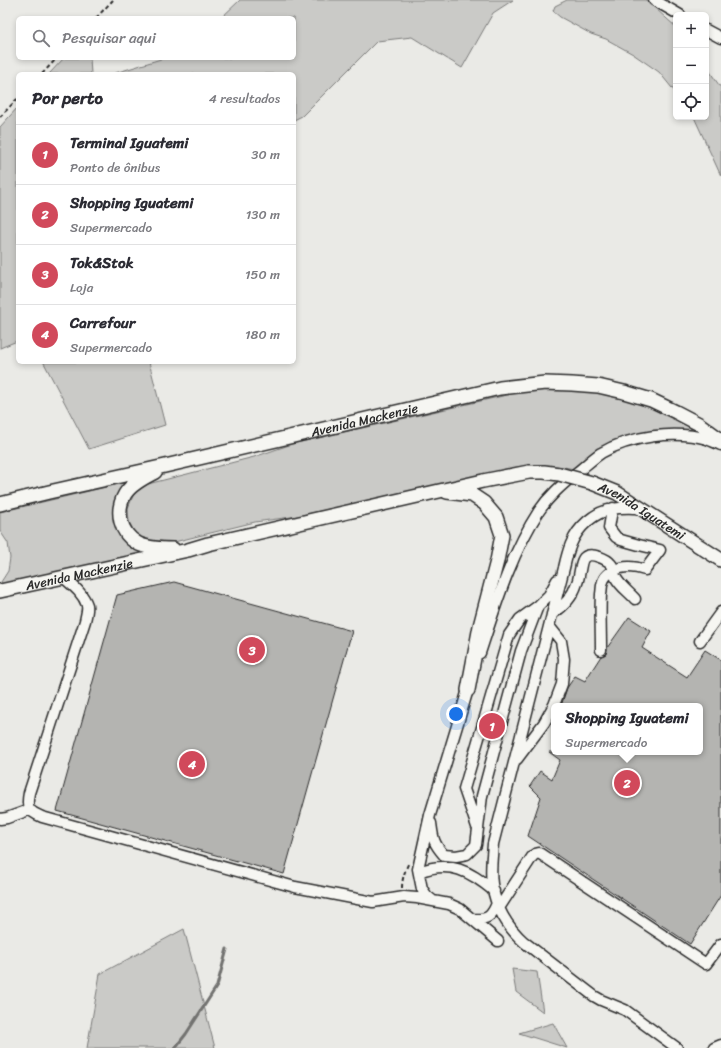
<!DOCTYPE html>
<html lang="pt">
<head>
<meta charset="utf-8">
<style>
  :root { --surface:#fff; --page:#f7f7f7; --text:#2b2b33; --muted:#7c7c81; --line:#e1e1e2; --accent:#d1495b }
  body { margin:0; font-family:Sriracha,sans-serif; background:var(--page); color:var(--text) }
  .controls { position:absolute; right:12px; top:12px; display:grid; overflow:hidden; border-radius:6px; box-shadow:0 2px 6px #0003 }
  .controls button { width:36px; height:36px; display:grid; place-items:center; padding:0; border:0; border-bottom:1px solid var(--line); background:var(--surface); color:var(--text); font:20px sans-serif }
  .you { position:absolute; left:456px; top:714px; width:14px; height:14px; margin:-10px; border:3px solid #fff; border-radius:50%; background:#1a73e8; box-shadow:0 0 0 6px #1a73e833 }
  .badge { display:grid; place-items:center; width:26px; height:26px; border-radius:50%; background:var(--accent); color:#fff; font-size:13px; font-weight:700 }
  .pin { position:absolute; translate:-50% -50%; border:2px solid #fff; box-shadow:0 1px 4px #0006 }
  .popup { position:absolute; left:551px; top:703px; width:152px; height:52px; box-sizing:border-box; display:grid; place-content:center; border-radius:6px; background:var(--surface); filter:drop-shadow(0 1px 3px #0005); font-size:13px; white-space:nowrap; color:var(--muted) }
  .popup b { font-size:15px; color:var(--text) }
  .popup::after { content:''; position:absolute; left:50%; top:100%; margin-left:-8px; border:8px solid transparent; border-top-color:var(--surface) }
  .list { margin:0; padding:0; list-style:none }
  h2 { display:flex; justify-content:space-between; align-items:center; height:52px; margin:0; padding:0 16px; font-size:17px }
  h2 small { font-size:13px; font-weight:400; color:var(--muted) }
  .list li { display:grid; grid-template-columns:26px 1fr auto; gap:12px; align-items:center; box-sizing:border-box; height:60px; padding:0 16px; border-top:1px solid var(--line) }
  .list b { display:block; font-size:15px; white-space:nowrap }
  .list p { margin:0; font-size:13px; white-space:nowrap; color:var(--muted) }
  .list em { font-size:13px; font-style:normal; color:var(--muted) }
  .icon { flex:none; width:22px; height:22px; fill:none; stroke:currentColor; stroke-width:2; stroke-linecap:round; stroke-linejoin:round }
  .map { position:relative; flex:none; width:721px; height:1048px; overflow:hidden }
  .search { position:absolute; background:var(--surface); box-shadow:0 2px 6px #0003; left:16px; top:16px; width:280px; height:44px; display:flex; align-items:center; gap:10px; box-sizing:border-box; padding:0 14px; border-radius:6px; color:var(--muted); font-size:15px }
  .panel { position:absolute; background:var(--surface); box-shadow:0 2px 6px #0003; left:16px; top:72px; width:280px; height:292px; border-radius:6px }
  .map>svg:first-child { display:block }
  .green { fill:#cacac7; stroke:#7a7a79 }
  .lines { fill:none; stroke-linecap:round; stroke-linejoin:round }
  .stream { stroke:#727270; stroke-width:3 }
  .building { fill:#b4b4b1; stroke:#2b2b2b }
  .minor-casing { stroke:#2b2b2b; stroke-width:13 }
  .major-casing { stroke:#2b2b2b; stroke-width:16 }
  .path { stroke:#2b2b2b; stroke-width:2; stroke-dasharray:4 3; stroke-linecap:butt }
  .minor { stroke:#f6f6f2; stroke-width:10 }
  .major { stroke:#f6f6f2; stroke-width:13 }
  .major-bridge-casing { stroke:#2b2b2b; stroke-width:16; stroke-linecap:butt }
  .major-bridge { stroke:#f6f6f2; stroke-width:13 }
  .labels { text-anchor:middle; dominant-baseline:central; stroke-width:4; stroke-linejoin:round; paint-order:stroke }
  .street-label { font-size:13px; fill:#2b2b2b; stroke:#f6f6f2 }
</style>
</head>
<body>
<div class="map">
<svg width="721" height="1048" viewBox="0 0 721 1048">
  <rect width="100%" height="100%" fill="#eaeae6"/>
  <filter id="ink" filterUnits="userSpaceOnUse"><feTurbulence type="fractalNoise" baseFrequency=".025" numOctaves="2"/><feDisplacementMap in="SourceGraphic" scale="8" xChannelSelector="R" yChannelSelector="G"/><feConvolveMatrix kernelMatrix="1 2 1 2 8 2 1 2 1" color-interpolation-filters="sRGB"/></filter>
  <g filter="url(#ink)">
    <!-- green -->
    <path class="green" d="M240 0H513L493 13 462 68 412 37 377 41 302 116 294 120V74H112L164 58H294V18H221Z
      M567 0H646L676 27V93L659 72 633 54 606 39 591 34 560 17 553 11 555 6Z
      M64 58H90L91 74H49Z
      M706 66 721 88V176L694 117H706Z
      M18 107V342L17 341 0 348V127Z
      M43 362H149L165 425 89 449 44 363Z
      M553 389C582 389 616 393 643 403 659 409 675 418 690 426L691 430 688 431 681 430 586 459 574 469C552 464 532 464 510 468L298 516 255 522 162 545 139 537 135 533 129 522 128 508 133 496 137 491 148 484 254 457 292 444 516 393 535 390Z
      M123 483 125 489 115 507 146 551V554L3 587 1 582 8 571 10 558 8 543 0 531V512Z
      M184 929 215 1048H87L100 974Z
      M512 969 537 972 543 1012 516 992Z
      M553 1023 567 1048 519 1033Z"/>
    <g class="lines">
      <!-- stream -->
      <path class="stream" d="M175 1048 186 1034 217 986 227 949"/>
    </g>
    <!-- building -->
    <path class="building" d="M174 582 352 631 284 874 57 811 117 595Z
      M629 617 651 631 642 648 687 677 705 650 721 660V895L690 944 528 836 541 797 530 786 540 771 552 779 560 760 549 752H700V706H561L567 688 575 676 585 681 601 656 606 654 607 648Z"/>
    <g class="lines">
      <defs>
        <path id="minor" d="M654 0 680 15
          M706 30 721 38
          M641 508C632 508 622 507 613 509 594 512 578 527 571 544 568 551 566 559 564 568L493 844C492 857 490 871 492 884 495 906 507 927 524 942L594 996 601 1000 625 1010 677 1048
          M63 577C72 585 83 593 87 605 88 609 86 616 85 621L29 793C26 808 28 811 42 817L295 887 373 902 404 897 417 898 449 904 460 909 498 941
          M552 614C563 607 573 596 577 583 580 577 580 560 585 557 591 552 607 559 611 564 615 568 613 574 616 578 620 586 629 592 635 599
          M700 641 721 612
          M601 650C601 632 600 613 601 594 602 589 601 584 604 579 606 575 609 573 613 571 624 565 634 566 645 570L660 550 639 545 621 540 616 537 609 528 611 516 613 508
          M480 653C496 604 511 554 539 511 549 496 562 485 575 474 584 467 592 459 601 453 630 436 675 430 707 439 712 441 716 443 721 445
          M517 759 544 723 554 705 562 684 564 659 561 641 549 626
          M0 819 7 818 29 810
          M431 823C433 838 433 843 444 855L456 856 467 854 476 845 482 796 521 651 538 606 549 595 557 580
          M477 827 464 789 509 635 520 619 538 606
          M419 872C450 860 470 871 494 891
          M432 900 427 896 422 889 418 869 430 815 470 683
          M499 908 532 857 535 854 539 853 706 964 721 944
          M472 919C487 920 492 917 497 903
          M714 1048 721 1045"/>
        <g id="major">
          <path d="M155 472C145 477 131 484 125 494 115 511 120 533 137 543 145 548 164 549 173 549"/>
          <path id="s1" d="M592 483 617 493 721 560"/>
          <path d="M447 492 472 495 484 503 496 517 502 535 497 561 480 626 468 690"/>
          <path id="s2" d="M0 504 49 492 165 466 435 403 500 388 545 383 572 384 598 386 624 392 651 400 676 412 699 424 721 440"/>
          <path id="s3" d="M0 591 188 550 208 544 483 481 529 472H544L559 474"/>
        </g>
      </defs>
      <!-- minor casing -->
      <use href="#minor" class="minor-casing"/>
      <!-- major casing -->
      <use href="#major" class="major-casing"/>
      <!-- path -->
      <path class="path" d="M96 18 113 0
        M42 74 57 58
        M0 117 18 98
        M402 888C402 878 405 871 409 862"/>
      <!-- minor -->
      <use href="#minor" class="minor"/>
      <!-- major -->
      <use href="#major" class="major"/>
      <defs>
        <path id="major-bridge" d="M559 474 592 483"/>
      </defs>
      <!-- major-bridge casing -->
      <use href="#major-bridge" class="major-bridge-casing"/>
      <!-- major-bridge -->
      <use href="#major-bridge" class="major-bridge"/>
    </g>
  </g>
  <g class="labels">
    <!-- street labels -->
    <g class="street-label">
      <text stroke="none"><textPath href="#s2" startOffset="374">Avenida Mackenzie</textPath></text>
      <text stroke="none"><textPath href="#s1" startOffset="57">Avenida Iguatemi</textPath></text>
      <text stroke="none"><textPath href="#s3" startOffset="81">Avenida Mackenzie</textPath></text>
    </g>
  </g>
</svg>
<div class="controls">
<button>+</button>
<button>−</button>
<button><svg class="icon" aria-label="locate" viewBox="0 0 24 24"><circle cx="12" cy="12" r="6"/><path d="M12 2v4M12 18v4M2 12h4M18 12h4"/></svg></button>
</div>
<div class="you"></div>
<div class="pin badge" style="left:492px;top:726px">1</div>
<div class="pin badge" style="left:627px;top:783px">2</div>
<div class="popup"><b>Shopping Iguatemi</b>Supermercado</div>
<div class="pin badge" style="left:252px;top:650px">3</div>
<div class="pin badge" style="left:192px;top:764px">4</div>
<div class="search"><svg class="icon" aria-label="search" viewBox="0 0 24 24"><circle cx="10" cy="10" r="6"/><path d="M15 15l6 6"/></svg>Pesquisar aqui</div>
<section class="panel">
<h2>Por perto<small>4 resultados</small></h2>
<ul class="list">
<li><span class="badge">1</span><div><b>Terminal Iguatemi</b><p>Ponto de ônibus</p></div><em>30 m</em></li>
<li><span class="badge">2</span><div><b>Shopping Iguatemi</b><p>Supermercado</p></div><em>130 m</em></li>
<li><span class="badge">3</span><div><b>Tok&amp;Stok</b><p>Loja</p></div><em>150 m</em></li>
<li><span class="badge">4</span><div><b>Carrefour</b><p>Supermercado</p></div><em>180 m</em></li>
</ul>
</section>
</div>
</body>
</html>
